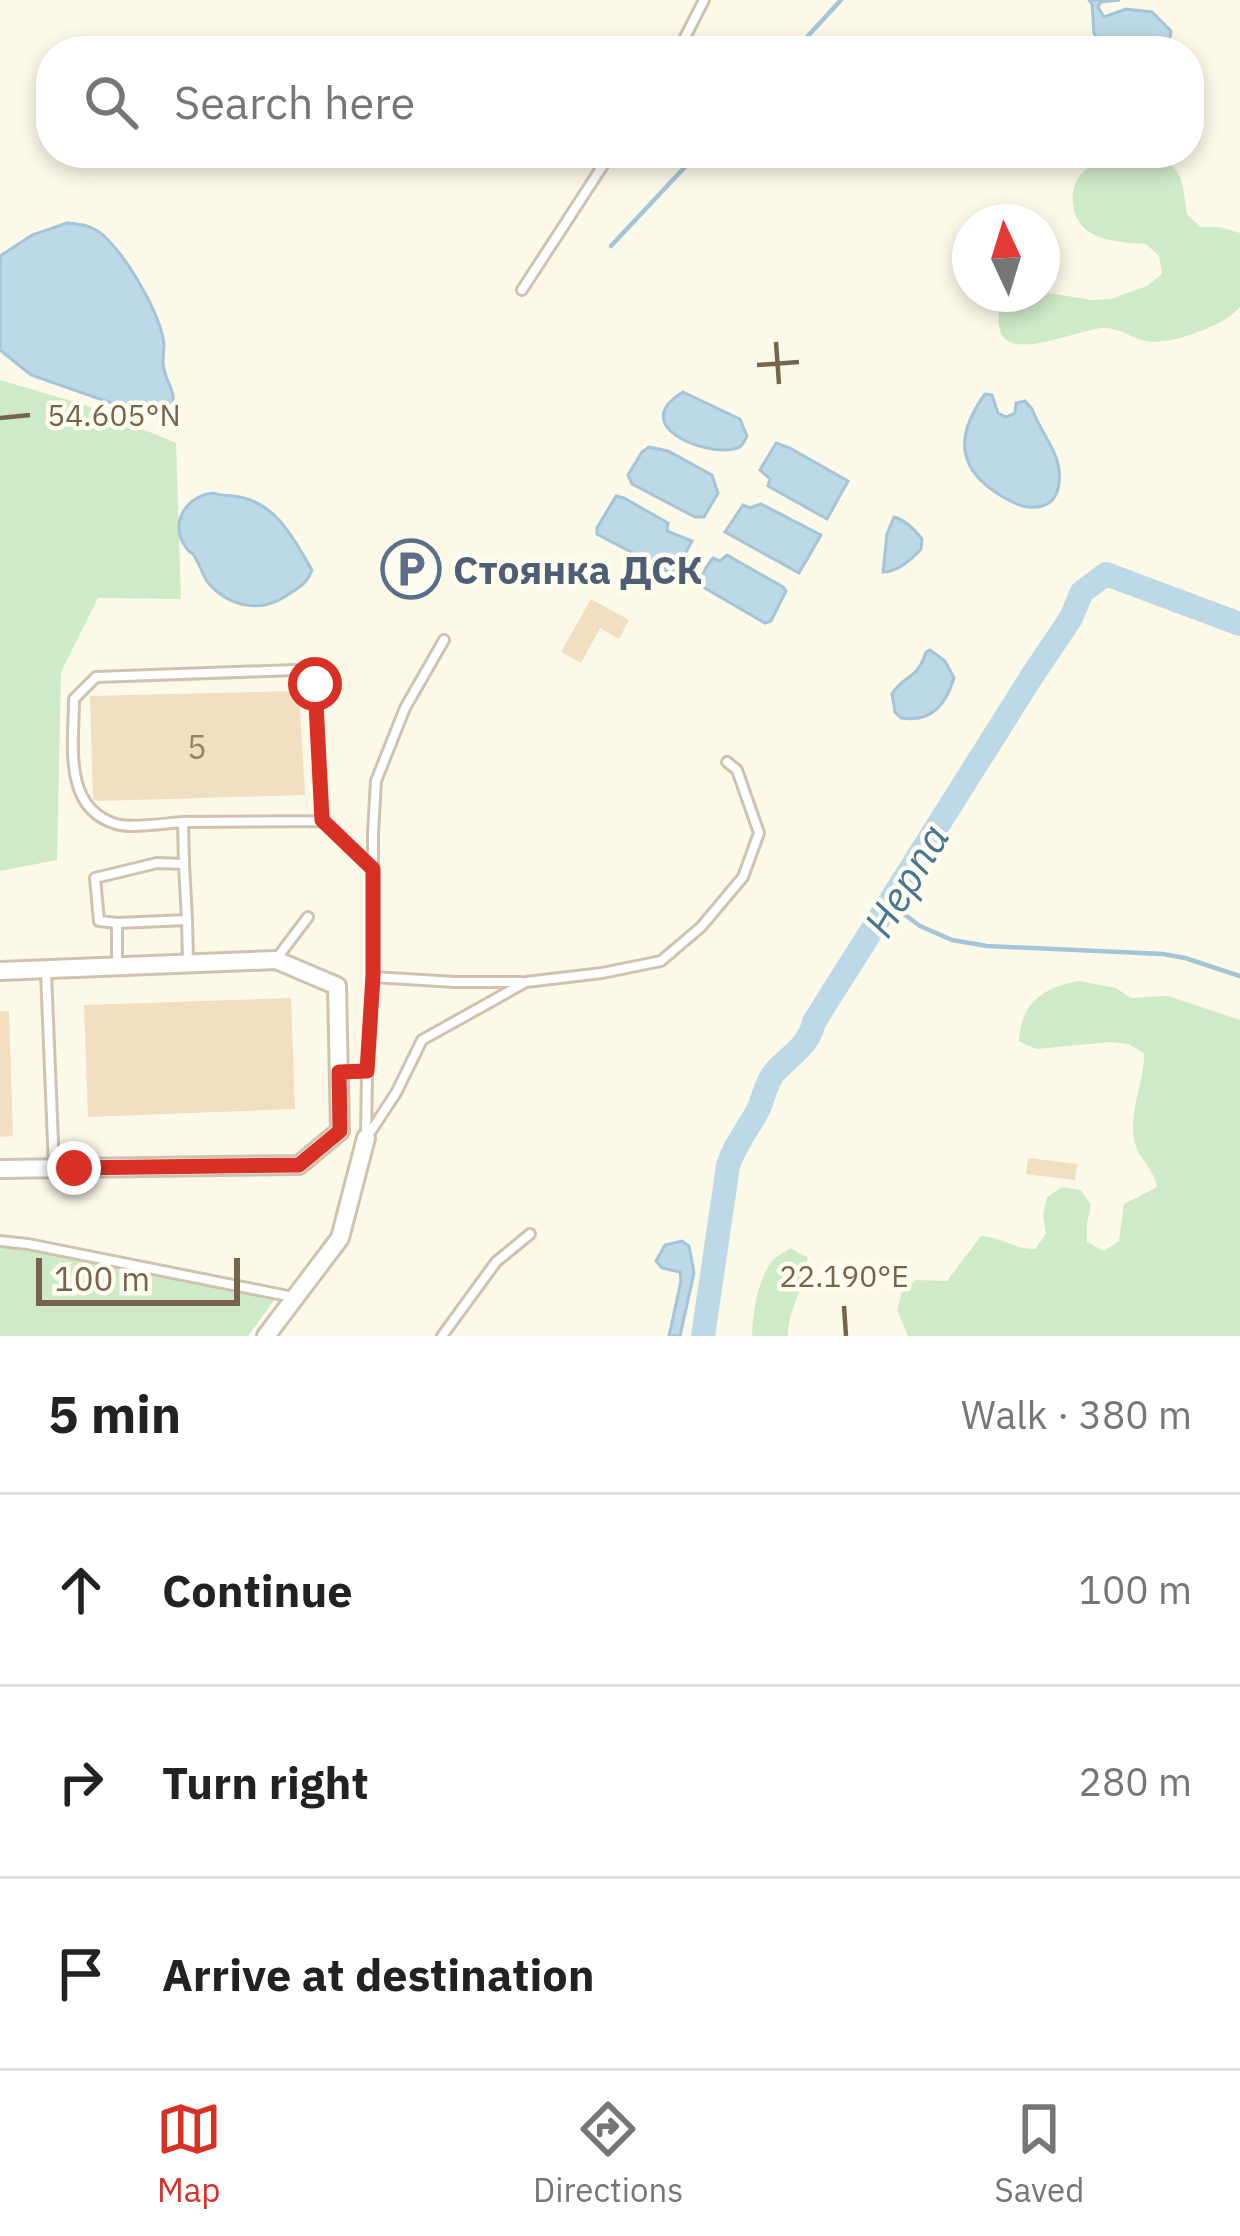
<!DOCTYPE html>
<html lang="en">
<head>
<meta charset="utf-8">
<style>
  :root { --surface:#fff; --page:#f6f6f6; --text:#222; --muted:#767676; --line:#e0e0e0; --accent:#d93025 }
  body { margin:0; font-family:"IBM Plex Sans",sans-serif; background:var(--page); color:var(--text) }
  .compass { position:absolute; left:952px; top:204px; width:108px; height:108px; border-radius:50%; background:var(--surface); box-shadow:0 6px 18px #0003; rotate:356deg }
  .scale { position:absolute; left:36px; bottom:30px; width:204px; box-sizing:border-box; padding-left:12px; border:6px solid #77644d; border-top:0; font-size:33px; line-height:42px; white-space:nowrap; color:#77644d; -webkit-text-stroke:9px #fffcf0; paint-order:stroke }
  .stop { position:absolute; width:36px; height:36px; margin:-27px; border:9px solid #d93025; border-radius:50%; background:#fff }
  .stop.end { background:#d93025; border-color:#fff; box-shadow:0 3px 12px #0008 }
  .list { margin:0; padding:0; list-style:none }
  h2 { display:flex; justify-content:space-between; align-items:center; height:156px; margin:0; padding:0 48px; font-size:51px }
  h2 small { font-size:39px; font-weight:400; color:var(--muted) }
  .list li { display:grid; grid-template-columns:78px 1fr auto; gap:36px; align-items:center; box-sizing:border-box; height:192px; padding:0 48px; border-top:3px solid var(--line) }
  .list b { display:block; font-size:45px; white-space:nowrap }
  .list em { font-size:39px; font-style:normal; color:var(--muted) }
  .icon { flex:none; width:66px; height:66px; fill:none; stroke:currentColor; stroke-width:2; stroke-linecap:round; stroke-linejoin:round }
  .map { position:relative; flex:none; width:1240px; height:1336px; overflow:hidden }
  .search { position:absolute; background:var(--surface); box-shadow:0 6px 18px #0003; left:36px; right:36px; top:36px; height:132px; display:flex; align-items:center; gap:30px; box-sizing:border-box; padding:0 42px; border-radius:48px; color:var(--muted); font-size:45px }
  .sheet { height:732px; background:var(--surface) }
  nav { display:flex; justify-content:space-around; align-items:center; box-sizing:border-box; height:168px; border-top:3px solid var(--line); background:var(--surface); font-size:33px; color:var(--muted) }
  nav a { display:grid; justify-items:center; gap:6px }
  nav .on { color:var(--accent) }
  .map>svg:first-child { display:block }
  .green { fill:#ceeac7 }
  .water { fill:#bdd8e6; stroke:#a4c5d8; stroke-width:3 }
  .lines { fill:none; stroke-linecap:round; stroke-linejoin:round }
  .stream { stroke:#a4c5d8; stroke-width:4.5 }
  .river { stroke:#bdd8e6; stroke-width:24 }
  .building { fill:#f2dec1 }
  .service-casing { stroke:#cfc3af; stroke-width:14 }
  .minor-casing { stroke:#cfc3af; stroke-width:22 }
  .service { stroke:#fff; stroke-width:8 }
  .minor { stroke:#fff; stroke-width:16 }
  .route { stroke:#d93025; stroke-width:15 }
  .ticks { fill:none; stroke:#77644d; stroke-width:4.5 }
  .labels { text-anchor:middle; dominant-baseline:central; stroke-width:9; stroke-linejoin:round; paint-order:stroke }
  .number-label { font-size:33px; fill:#96826a }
  .service-label { font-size:39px; font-weight:bold; fill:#4e5e75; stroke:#fffcf0; text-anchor:start }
  .water-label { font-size:42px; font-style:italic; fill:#497791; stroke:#fffcf0 }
  .ticks-label { font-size:30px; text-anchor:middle; fill:#77644d; stroke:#fffcf0; stroke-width:9; stroke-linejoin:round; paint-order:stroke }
</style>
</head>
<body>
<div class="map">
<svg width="1240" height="1336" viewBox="0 0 1240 1336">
  <rect width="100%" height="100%" fill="#fcf9e9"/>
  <!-- green -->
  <path class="green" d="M1122 156C1176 165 1180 156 1187 214L1200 227H1219L1240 233V307C1226 325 1170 346 1146 341 1130 338 1120 327 1103 328 1070 330 983 377 1001 303L1015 294H1042V292L1092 300 1111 299 1147 286 1162 274 1159 256 1146 244C1128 243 1104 242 1088 231 1069 217 1067 186 1085 170 1096 161 1109 158 1122 156Z
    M0 380 85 405 176 443 181 599 98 598 61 672 57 860 0 871Z
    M1079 981 1116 988 1131 998 1168 996 1240 1020V1336H908L897 1310 902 1292 916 1280 947 1281 981 1236C1003 1237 1012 1249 1035 1249L1046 1234 1043 1215 1047 1197 1062 1187 1081 1190 1091 1205 1087 1223V1242L1104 1251 1119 1241 1124 1204 1157 1187C1154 1169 1139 1159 1135 1143 1127 1114 1145 1082 1144 1053L1128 1044 1110 1042 1036 1049 1019 1041C1021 1003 1043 987 1079 981Z
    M0 1247 24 1248 197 1275 276 1298 248 1336H0Z
    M790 1248 807 1257C807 1285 788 1307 788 1336H752C753 1313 757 1278 774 1259 775 1258 789 1249 790 1248Z"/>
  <!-- water -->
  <path class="water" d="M1089 0H1120L1101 2 1098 7 1104 17 1126 9 1152 12 1171 31 1168 51H1103L1094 33 1092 4Z
    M67 223C81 224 93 226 103 235 127 257 159 311 164 343 164 350 163 356 163 363 166 390 180 387 169 418L151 417 31 375 0 350V256L32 235Z
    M683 392 740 419 747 436C743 443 743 447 734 449 705 456 627 426 683 392Z
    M985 394 992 395 998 413 1006 417 1015 413 1016 403 1025 401 1032 409C1039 429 1056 448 1059 469 1063 511 1033 515 1003 497 957 470 954 437 985 394Z
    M776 443 790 448 848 481 827 519 768 486 770 479 760 470Z
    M649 447 668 451 712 475 718 493 704 517H695L632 484 628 475 642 452Z
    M214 493C220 496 227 495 234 496 276 501 293 538 312 570 307 584 298 588 286 596 260 613 231 607 210 585 203 578 202 569 197 561 190 547 194 559 185 546 169 522 187 495 214 493Z
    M616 496 624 498 668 523 667 531 692 541 677 569 671 573 597 534V528Z
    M761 504 821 535 799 573 725 532 743 505 750 508Z
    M894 517C906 520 915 530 922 539L921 549C911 560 898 572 883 572L887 534Z
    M727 555 783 587 786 591 771 621 765 623 703 587C699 576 706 567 713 558L720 561Z
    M930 650 945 661 954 678C946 704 932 723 901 718L895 712 892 694C904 674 917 681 926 652Z
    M682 1241 689 1246 694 1273 680 1336H669L681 1281 680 1272 662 1268 656 1261 665 1245Z"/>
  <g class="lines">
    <!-- stream -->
    <path class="stream" d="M794 51 841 0
      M611 246 698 153
      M889 903 920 926 952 940 987 946 1163 954 1185 958 1240 976"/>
    <!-- river -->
    <path class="river" d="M703 1336 728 1166C734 1145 749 1128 759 1108 764 1096 766 1083 774 1073 790 1054 808 1048 814 1022L1032 676 1071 618 1082 592 1106 574 1240 624"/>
  </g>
  <!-- building -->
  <path class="building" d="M591 599 629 620 619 639 600 628 581 663 561 652Z
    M299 691 305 795 96 801 93 799 90 696Z
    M291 998 295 1109 88 1117 84 1005Z
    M0 1011H9L13 1136 0 1137Z
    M1028 1158 1077 1164 1075 1180 1026 1174Z"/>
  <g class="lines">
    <defs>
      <path id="service" d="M678 51 704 0
        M522 290 611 153
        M323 821 371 868
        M183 822C165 823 132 829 116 824 62 808 74 743 74 699L96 677 295 670 315 684 323 821 183 822 184 864
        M117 923 99 921 95 878 157 863 184 864 187 920
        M277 958 308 917
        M117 963V923L187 920 188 963
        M46 972 54 1167
        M373 977 455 982H521
        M367 1071 373 977V833L376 781 405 708 444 640
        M340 1072 367 1071 366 1138
        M367 1137 396 1093 422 1040 526 982 602 973 661 961 701 927 743 877 759 833 737 770 727 762
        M0 1241 28 1244 293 1297
        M442 1336 496 1262 530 1234"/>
      <path id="minor" d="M0 971 276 960 337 986 340 1131 299 1165 0 1169
        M266 1336 340 1238 366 1138"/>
    </defs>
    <!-- service casing -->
    <use href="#service" class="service-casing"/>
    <!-- minor casing -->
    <use href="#minor" class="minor-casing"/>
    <!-- service -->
    <use href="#service" class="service"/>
    <!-- minor -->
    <use href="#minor" class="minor"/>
  </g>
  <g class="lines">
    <!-- route -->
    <path class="route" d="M74 1168 299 1165 340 1131 339 1072 367 1071 373 976V869L322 820 315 684"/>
  </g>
  <!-- ticks -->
  <path class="ticks" d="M776 342 779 384M757 365 799 362M0 418 30 415M844 1306 846 1336"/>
  <!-- icons -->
  <defs>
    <symbol id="parking-ring" viewBox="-11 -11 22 22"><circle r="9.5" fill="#fffcf0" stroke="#5c6f8a" stroke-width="1.5"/><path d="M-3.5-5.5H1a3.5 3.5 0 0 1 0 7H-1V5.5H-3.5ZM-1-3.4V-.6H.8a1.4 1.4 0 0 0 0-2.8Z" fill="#5c6f8a"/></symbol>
  </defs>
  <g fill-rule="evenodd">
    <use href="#parking-ring" x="378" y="536" width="66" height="66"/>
  </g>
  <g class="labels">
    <!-- number labels -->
    <g class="number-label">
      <text x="197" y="746">5</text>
    </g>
    <!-- service labels -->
    <g class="service-label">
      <text x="453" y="569">Стоянка ДСК</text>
    </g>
    <!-- water labels -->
    <g class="water-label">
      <text transform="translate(906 880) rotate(-59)">Нерпа</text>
    </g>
  </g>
  <g class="ticks-label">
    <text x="114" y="426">54.605°N</text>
    <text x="844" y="1287">22.190°E</text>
  </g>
</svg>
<svg class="compass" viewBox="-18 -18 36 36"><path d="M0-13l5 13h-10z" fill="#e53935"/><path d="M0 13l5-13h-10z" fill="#767676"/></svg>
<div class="scale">100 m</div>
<div class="stop" style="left:315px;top:684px"></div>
<div class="stop end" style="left:74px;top:1168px"></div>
<div class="search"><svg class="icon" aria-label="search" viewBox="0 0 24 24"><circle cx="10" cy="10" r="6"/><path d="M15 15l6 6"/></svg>Search here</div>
</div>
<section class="sheet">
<h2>5 min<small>Walk · 380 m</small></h2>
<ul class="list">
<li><svg class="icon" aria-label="ahead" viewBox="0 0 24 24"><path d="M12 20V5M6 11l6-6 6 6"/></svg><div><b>Continue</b></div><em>100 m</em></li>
<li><svg class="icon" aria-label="right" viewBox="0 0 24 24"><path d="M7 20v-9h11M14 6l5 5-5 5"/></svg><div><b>Turn right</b></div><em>280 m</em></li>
<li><svg class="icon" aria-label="arrive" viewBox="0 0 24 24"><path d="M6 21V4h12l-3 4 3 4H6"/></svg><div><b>Arrive at destination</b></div></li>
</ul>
</section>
<nav>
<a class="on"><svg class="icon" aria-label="map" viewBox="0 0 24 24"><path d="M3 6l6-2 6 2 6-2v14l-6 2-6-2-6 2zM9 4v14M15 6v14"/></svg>Map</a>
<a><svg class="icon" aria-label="directions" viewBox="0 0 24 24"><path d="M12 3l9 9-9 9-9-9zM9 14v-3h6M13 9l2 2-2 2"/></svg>Directions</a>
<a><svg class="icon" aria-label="saved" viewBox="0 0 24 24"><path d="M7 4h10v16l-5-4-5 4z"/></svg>Saved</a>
</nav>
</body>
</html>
